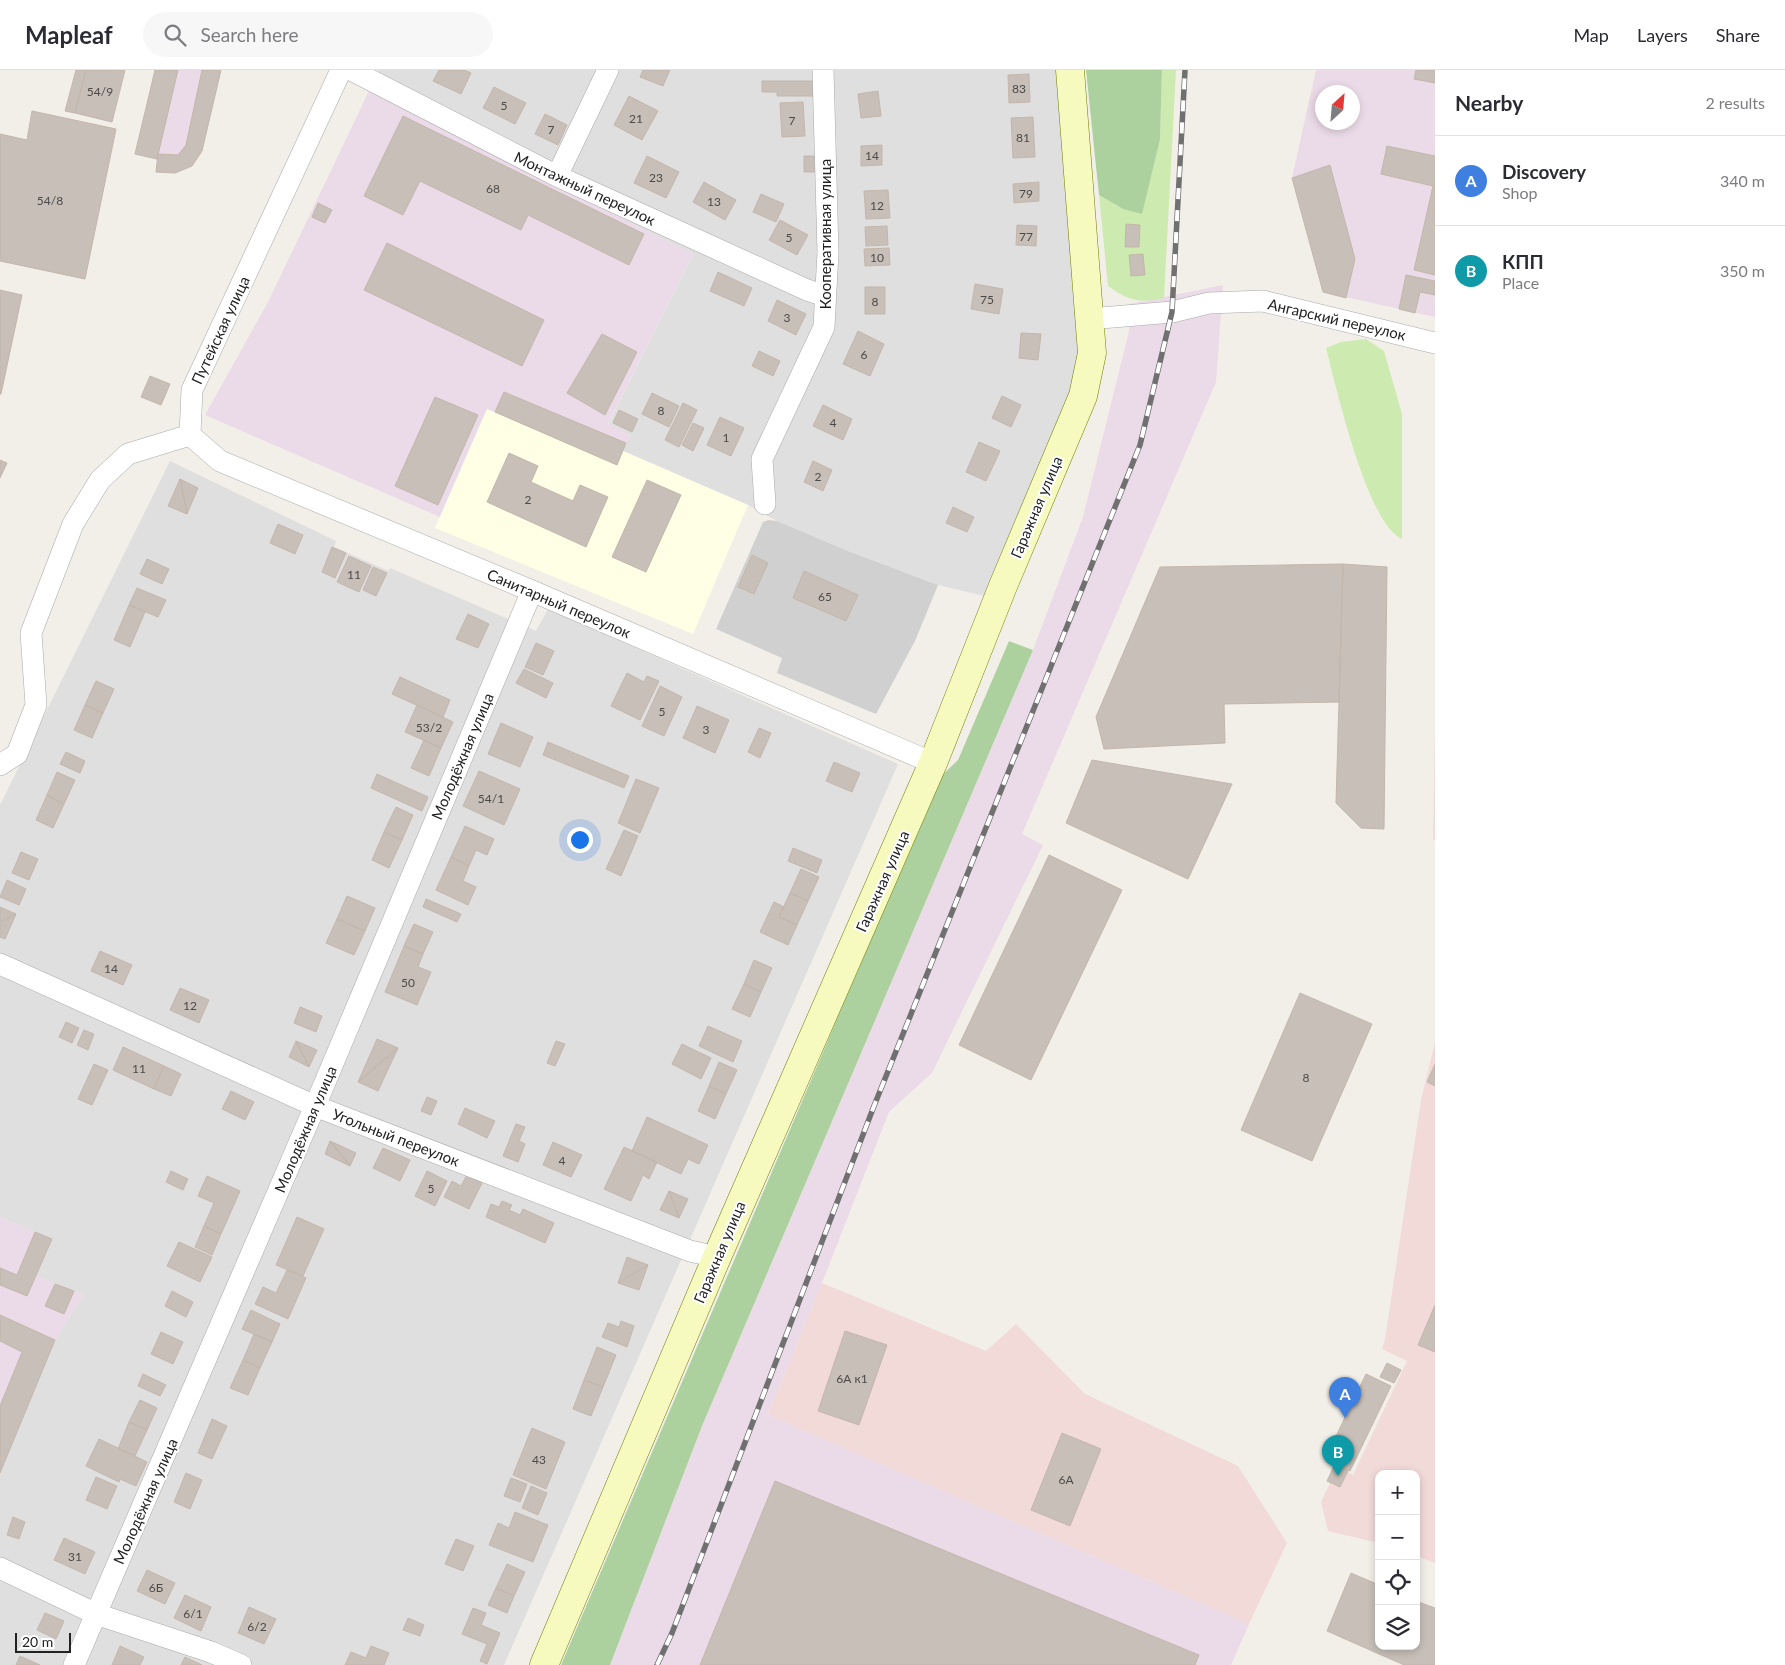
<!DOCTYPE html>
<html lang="en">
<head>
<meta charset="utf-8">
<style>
  :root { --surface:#fff; --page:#f7f7f7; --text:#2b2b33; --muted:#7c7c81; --line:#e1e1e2; --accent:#ea580c }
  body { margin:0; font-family:Lato,sans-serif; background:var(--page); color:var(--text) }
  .controls { position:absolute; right:15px; bottom:15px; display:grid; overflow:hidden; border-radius:10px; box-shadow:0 2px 8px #0003 }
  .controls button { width:45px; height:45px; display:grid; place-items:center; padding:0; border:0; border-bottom:1px solid var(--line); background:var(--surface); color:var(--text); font:25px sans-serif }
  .compass { position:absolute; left:1315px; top:15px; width:45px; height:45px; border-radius:50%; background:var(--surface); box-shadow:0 2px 8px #0003; rotate:26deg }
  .scale { position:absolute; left:15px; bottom:12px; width:56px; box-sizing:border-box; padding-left:5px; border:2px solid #222; border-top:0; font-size:14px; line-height:18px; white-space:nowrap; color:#222; -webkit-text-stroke:4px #fff; paint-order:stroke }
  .you { position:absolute; left:579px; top:769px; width:18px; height:18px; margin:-12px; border:4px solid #fff; border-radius:50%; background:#1a73e8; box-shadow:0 0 0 8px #1a73e833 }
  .badge { display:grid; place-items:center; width:32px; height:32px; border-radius:50%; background:var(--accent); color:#fff; font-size:16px; font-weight:700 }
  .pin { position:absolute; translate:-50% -41px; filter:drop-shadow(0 1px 2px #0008) }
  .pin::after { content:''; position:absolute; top:26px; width:18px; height:15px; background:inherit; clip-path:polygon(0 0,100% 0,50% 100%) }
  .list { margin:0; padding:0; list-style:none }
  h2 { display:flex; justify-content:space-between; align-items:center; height:65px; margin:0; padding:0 20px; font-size:21px }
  h2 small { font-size:16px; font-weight:400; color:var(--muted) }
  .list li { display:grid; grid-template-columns:32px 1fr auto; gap:15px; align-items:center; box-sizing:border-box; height:90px; padding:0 20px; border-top:1px solid var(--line) }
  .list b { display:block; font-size:19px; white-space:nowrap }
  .list p { margin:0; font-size:16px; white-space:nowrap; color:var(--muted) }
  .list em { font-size:16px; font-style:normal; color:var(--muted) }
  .icon { flex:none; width:28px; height:28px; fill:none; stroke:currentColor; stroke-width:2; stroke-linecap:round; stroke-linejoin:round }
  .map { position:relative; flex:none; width:1435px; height:1595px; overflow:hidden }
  header { display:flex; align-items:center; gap:30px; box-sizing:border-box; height:70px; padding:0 25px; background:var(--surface); border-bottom:1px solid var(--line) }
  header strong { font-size:24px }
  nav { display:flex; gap:28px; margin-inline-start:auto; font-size:18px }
  .search { width:350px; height:45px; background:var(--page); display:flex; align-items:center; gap:12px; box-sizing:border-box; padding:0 18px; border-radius:28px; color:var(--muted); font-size:19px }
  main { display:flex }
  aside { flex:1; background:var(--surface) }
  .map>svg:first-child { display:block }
  .residential { fill:#e0dfdf }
  .commercial { fill:#f2dad9 }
  .industrial { fill:#ebdbe8; fill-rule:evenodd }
  .education { fill:#ffffe5 }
  .religious { fill:#d0d0d0 }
  .grass { fill:#cdebb0 }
  .forest { fill:#add19e }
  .building { fill:#c7bfb8; stroke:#c4b6ab }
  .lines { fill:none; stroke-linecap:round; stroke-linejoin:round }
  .street-casing { stroke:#a9a9a9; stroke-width:22 }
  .secondary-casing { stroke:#707d05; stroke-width:29 }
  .street { stroke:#fff; stroke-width:21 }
  .secondary { stroke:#f7fabf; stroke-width:28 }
  .rail-casing { stroke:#707070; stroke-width:5.5 }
  .rail { stroke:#fff; stroke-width:4; stroke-dasharray:11; stroke-linecap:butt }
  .labels { text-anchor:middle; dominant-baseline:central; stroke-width:4; stroke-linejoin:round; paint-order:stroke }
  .number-label { font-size:12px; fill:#4b4948 }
  .street-label { font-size:15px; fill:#222; stroke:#fff }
</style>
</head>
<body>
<header>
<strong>Mapleaf</strong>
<div class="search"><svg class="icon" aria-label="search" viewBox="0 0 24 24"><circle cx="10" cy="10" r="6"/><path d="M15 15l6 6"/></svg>Search here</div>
<nav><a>Map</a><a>Layers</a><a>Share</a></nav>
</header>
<main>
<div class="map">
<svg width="1435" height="1595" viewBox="0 0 1435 1595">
  <rect width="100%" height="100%" fill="#f2efe9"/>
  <!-- residential -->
  <path class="residential" d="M379 0H1062L1079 278 1072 321 988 527 938 515 848 481 777 451 748 435 623 381 630 365 608 355 693 184 369 21Z
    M170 391 336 471 334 477 389 501 390 498 536 561 548 539 898 694 504 1595H0V1403L55 1270 83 1225 36 1206 51 1169 0 1147V735Z"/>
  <!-- commercial -->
  <path class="commercial" d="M1435 657V770L1433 769Z
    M1435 972V1493L1416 1486V1404H1379V1473L1328 1461 1321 1432 1330 1413 1340 1417 1348 1402 1353 1405 1407 1291 1382 1279 1385 1269 1421 1030Z
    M822 1213 986 1281 1016 1254 1085 1324 1238 1396 1287 1473 1249 1554 768 1345Z"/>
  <!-- industrial -->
  <path class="industrial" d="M155 0H221L175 103 156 102 157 89 135 84Z
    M1316 0H1435V247L1323 222 1292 108ZM1322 22H1352V52H1322Z
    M369 21 693 184 608 354 630 365 617 395 487 339 440 447 205 345 268 232Z
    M1223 215 1216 312 1022 764 1043 775 932 1003 889 1042 822 1213 768 1345 1249 1554 1231 1595H610L702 1356 1033 580 1083 447 1129 261V234Z
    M0 1147 52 1169 36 1206 83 1225 55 1270 0 1403Z"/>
  <!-- education -->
  <path class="education" d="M487 339 617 394 623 381 748 435 693 564 435 458Z"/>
  <!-- religious -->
  <path class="religious" d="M769 450 777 451 848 481 938 515 915 571 876 644 777 603 782 588 716 559 763 452Z"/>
  <!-- grass -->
  <path class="grass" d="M1162 0H1176L1164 228C1139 234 1128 230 1108 216L1099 125 1123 139 1160 69Z
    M1366 269 1384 281 1402 344V469C1367 454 1336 316 1326 278L1341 272Z"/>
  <!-- forest -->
  <path class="forest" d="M1086 0H1162L1160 69 1142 144 1123 139 1099 125Z
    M1009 571 1033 580 702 1356 610 1595H561L824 980 935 712 958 690Z"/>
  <!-- building -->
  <path class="building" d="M76 0H86L75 43 65 41Z
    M86 0H125L112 52 75 43Z
    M155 0H178L157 89 135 84Z
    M202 0H221L202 81 192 96 175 103 156 102 158 84 178 85 186 75Z
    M439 0H464L471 3 461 24 433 11Z
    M643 0H670L663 16 640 7Z
    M1416 0H1435V13L1414 9Z
    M1029 4 1030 32 1009 33 1008 5Z
    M762 11H818V26H777V22H762Z
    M494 17 526 33 515 54 483 38Z
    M878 21 881 46 861 48 858 24Z
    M629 26 658 41 642 70 614 55Z
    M803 32 805 66 782 67 780 33Z
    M32 41 116 59 85 209 0 191V64L27 70Z
    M545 44 567 55 558 75 535 64Z
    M403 46 644 164 629 195 528 145 521 160 420 111 403 145 364 126Z
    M1033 47 1035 87 1013 88 1011 48Z
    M882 75V95L861 96V76Z
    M1387 76 1435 86V205L1414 200 1433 116 1381 104Z
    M647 86 679 102 666 128 634 113Z
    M804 86H824V102H804Z
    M1330 95 1355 189 1346 228 1323 222 1292 108Z
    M704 112 736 130 725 150 693 132Z
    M1039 112V131L1014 133 1013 114Z
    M888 120 890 148 866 149 864 121Z
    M761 124 784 134 776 152 753 142Z
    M318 133 332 140 325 153 312 147Z
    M780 150 808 165 797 185 769 170Z
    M1126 154 1140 155 1139 177H1125Z
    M1017 155 1037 156 1036 176 1016 175Z
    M887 156 888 175 866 176 865 157Z
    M387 173 544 250 522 296 364 220Z
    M889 178 890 195 865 196 864 179Z
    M1143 184 1145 205 1131 206 1129 185Z
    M718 202 752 218 744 236 710 221Z
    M1406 205 1435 211V225L1420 222 1415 243 1399 239Z
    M975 214 1003 219 999 244 971 239Z
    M865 217H885V244H865Z
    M0 220 22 225 1 324H0Z
    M777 230 806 244 796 265 768 251Z
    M858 261 884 274 870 306 843 294Z
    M1021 263 1041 264 1038 290 1019 288Z
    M602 264 637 282 605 345 567 323Z
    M759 281 780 291 773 306 752 296Z
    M150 306 170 314 161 335 141 327Z
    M504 322 626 373 617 395 495 342Z
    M652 323 679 336 669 357 642 344Z
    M1002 326 1021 335 1011 357 992 348Z
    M435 327 478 345 438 435 395 416Z
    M683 333 697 340 679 377 665 370Z
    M823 335 852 349 843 370 813 356Z
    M619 340 638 349 632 362 613 353Z
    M720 347 744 358 731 386 707 375Z
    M693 353 704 358 693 381 682 375Z
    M979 372 1000 381 986 411 966 402Z
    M509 383 538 396 531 412 573 431 580 415 608 427 586 477 487 432Z
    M0 390 7 393 0 408Z
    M813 391 832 400 823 421 804 412Z
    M180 409 198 418 187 444Z
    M180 409 187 444 168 436Z
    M647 410 681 425 646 502 612 487Z
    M953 437 974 447 967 462 946 453Z
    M278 454 303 465 295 484 270 473Z
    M332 477 346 483 335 508 322 502Z
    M752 485 768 493 754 524 738 517Z
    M349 486 371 496 359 522 337 512Z
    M147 489 169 499 162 514 140 504Z
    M1343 494 1387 497 1384 759 1361 758 1336 733Z
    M1343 494 1339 632 1224 634 1225 673 1104 679 1096 647 1160 497Z
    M373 497 387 503 376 526 363 520Z
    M804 501 858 525 846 551 793 528Z
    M137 518 166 530 158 547 129 535Z
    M129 535 145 542 130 577 114 570Z
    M468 544 489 554 478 578 456 569Z
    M536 573 554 581 543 605 525 597Z
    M524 599 553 613 546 628 516 613Z
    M627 603 644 612 647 606 659 611 640 650 611 636Z
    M400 607 450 630 443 647 392 624Z
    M96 611 114 619 103 643 85 635Z
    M660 616 682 627 664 666 642 656Z
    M85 635 103 643 92 668 74 660Z
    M417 635 453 652 441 678 405 662Z
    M697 636 729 650 715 683 683 668Z
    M501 653 533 667 520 697 488 684Z
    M759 658 771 663 760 688 748 682Z
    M424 670 441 678 429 706 411 698Z
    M548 672 629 706 624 718 543 685Z
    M66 682 85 691 80 703 60 694Z
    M1092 690 1232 714 1188 809 1066 753Z
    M834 692 860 703 852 722 826 711Z
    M479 701 520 719 504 755 463 736Z
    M57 702 75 710 64 734 47 725Z
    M377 704 428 727 422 741 371 718Z
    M636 709 659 718 640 763 618 753Z
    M47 725 64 734 53 758 36 750Z
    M396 737 413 745 402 770 384 762Z
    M465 756 494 769 487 785 476 780 469 796 451 787Z
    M624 760 638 766 621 806 606 799Z
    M384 762 402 770 389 798 372 790Z
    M793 778 822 790 817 803 788 791Z
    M21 782 38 789 29 810 12 803Z
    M1049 785 1122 820 1031 1010 959 975Z
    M451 787 469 796 463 811 476 817 468 835 436 820Z
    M801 799 819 807 808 831 790 823Z
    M7 810 26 819 19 835 0 827Z
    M790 823 808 831 797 855 779 847Z
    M347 826 375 838 365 861 337 849Z
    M426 829 461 844 457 852 423 837Z
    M774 832 784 837 779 847 797 855 788 875 760 862Z
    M0 837 16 844 0 852Z
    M16 844 5 869 0 867V852Z
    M337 849 365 861 354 885 326 873Z
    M414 854 433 862 423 884 404 876Z
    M404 876 423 884 418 897 431 902 417 935 385 922Z
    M100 881 132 895 123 915 91 901Z
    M754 890 772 898 761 922 744 914Z
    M744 914 761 922 750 947 732 939Z
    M180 918 209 930 199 953 170 940Z
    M1300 923 1372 954 1312 1091 1241 1060Z
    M300 937 322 946 316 962 294 953Z
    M66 952 79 958 72 973 59 967Z
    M708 956 742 971 733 992 699 976Z
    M84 960 94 964 88 980 77 975Z
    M377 969 398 978 358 1012Z
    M296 971 317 980 309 997Z
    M296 971 309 997 289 987Z
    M556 971 565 974 555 996 547 993Z
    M682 974 711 988 701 1009 672 994Z
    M123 977 164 996 154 1019 113 1000Z
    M398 978 378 1021 358 1012Z
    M719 992 737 1000 726 1024 709 1016Z
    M94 994 108 1000 92 1035 78 1029Z
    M1435 994V1016L1427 1012Z
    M164 996 181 1004 171 1026 154 1019Z
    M709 1016 726 1024 715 1049 698 1041Z
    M231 1021 254 1032 245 1050 222 1039Z
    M427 1027 437 1031 431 1045 421 1041Z
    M465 1038 495 1051 487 1068 458 1054Z
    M647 1047 708 1075 699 1094 688 1089 681 1104 632 1081Z
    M516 1054 525 1057 519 1071 525 1074 518 1092 503 1086Z
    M330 1071 356 1083 350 1096Z
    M330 1071 350 1096 325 1084Z
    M553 1072 582 1085 571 1107 543 1095Z
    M624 1077 657 1092 649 1109 643 1105 631 1131 604 1119Z
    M383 1078 410 1090 400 1111 373 1098Z
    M171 1101 188 1109 183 1120 166 1112Z
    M427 1101 447 1111 435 1136 415 1126Z
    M467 1105 482 1113 469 1139 444 1127 452 1111 461 1116Z
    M207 1106 240 1121 221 1164 204 1156 214 1133 198 1126Z
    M669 1121 679 1148 660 1140Z
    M669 1121 688 1129 679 1148Z
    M502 1131 512 1135 509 1140 520 1145 523 1139 554 1153 545 1173 486 1147 491 1134 499 1137Z
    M297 1147 324 1159 303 1206 276 1195Z
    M204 1156 221 1164 212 1185 195 1177Z
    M35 1162 52 1169 27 1226 0 1215V1198L17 1205Z
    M179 1172 212 1187 200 1212 167 1196Z
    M627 1187 648 1195 618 1213Z
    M648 1195 639 1220 618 1213Z
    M287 1200 306 1208 288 1249 255 1234 263 1217 276 1223Z
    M55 1214 74 1221 64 1244 45 1236Z
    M172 1221 193 1232 186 1247 165 1236Z
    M1435 1235V1282L1418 1275Z
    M251 1240 280 1254 272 1272 242 1259Z
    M0 1245 55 1270 0 1403V1336L22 1282 0 1271Z
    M621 1251 634 1256 627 1277 602 1267 608 1253 619 1257Z
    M845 1261 887 1275 859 1355 818 1341Z
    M161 1262 183 1272 173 1294 151 1284Z
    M254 1264 272 1272 260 1298 243 1290Z
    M597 1277 616 1285 603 1317 584 1310Z
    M243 1290 260 1298 248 1325 230 1318Z
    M1387 1293 1401 1300 1394 1313 1380 1307Z
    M143 1304 166 1315 160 1326 138 1316Z
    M1366 1304 1391 1316 1350 1401 1325 1389Z
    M584 1310 603 1317 591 1346 573 1339Z
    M140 1330 157 1338 147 1360 129 1352Z
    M212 1349 227 1356 212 1389 198 1383Z
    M129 1352 147 1360 135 1386 118 1379Z
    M532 1358 565 1372 546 1419 513 1405Z
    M1062 1363 1101 1379 1070 1456 1031 1440Z
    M99 1369 147 1392 136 1416 120 1409 119 1412 86 1396Z
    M1335 1394 1348 1401 1340 1417 1327 1411Z
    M186 1403 202 1410 190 1439 174 1432Z
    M96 1407 117 1416 107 1439 86 1430Z
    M511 1408 527 1414 520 1432 504 1426Z
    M775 1411 1199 1585 1195 1595H700Z
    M531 1416 547 1423 538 1445 522 1438Z
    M515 1442 548 1455 533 1492 489 1475 498 1453 509 1458Z
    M13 1447 25 1452 19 1469 7 1465Z
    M64 1468 95 1482 85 1504 54 1490Z
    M456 1469 474 1476 463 1501 445 1494Z
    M507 1494 525 1502 514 1526 496 1518Z
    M147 1500 175 1513 165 1534 137 1521Z
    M1351 1503 1379 1515V1576H1416V1531L1435 1538V1595H1404L1327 1561Z
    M496 1518 514 1526 507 1543 488 1535Z
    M185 1525 211 1537 201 1561 174 1548Z
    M249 1537 276 1549 264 1574 238 1563Z
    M473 1538 486 1543 481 1555 500 1563 487 1594 480 1591 487 1574 462 1564Z
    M45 1543 64 1551 56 1569 37 1560Z
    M408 1548 424 1555 420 1566 403 1560Z
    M120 1576 144 1587 140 1595H112Z
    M371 1576 389 1583 384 1595H345L351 1582 366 1588Z
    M20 1586 40 1595H16Z
    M185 1587 202 1595H181Z"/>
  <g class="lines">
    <defs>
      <path id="street" d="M351 0 557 106 807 220 825 226
        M557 106 608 0
        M1089 249 1172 242 1209 233 1263 231 1435 273
        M190 365 220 391 532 521 933 693
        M190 365 192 320 341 0
        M765 434 762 389 824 257 828 182 823 0
        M0 695 17 684 36 635 31 563 73 454 100 410 128 384 190 365
        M0 894 315 1036 690 1181 717 1187
        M0 1498 96 1544 211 1582 241 1595
        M74 1595 315 1036 532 521"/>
      <path id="secondary" d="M544 1595 717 1187 933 693 1003 516 1083 326 1092 283 1070 0"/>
    </defs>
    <!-- street casing -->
    <use href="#street" class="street-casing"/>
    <!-- secondary casing -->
    <use href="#secondary" class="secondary-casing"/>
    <!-- street -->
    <use href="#street" class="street"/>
    <!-- secondary -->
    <use href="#secondary" class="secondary"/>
    <defs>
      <path id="rail" d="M657 1595 672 1563 874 1036 1140 375 1172 242 1185 0"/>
    </defs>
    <!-- rail casing -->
    <use href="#rail" class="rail-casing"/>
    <!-- rail -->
    <use href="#rail" class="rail"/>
  </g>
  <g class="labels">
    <!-- number labels -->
    <g class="number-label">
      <text x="1019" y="18">83</text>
      <text x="100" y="21">54/9</text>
      <text x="504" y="35">5</text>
      <text x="636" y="48">21</text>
      <text x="792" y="50">7</text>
      <text x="551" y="59">7</text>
      <text x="1023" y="67">81</text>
      <text x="872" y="85">14</text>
      <text x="656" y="107">23</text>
      <text x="493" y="118">68</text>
      <text x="1026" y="123">79</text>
      <text x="50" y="130">54/8</text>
      <text x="714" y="131">13</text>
      <text x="877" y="135">12</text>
      <text x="1026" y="166">77</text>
      <text x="789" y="167">5</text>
      <text x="877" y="187">10</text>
      <text x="987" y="229">75</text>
      <text x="875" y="231">8</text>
      <text x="787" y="247">3</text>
      <text x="864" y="284">6</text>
      <text x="661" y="340">8</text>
      <text x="833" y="352">4</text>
      <text x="726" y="367">1</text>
      <text x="818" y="406">2</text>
      <text x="528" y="429">2</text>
      <text x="354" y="504">11</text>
      <text x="825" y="526">65</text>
      <text x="662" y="641">5</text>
      <text x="429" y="657">53/2</text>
      <text x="706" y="659">3</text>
      <text x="491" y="728">54/1</text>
      <text x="111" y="898">14</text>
      <text x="408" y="912">50</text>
      <text x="190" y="935">12</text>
      <text x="139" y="998">11</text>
      <text x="1306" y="1007">8</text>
      <text x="562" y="1090">4</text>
      <text x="431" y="1118">5</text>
      <text x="852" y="1308">6А к1</text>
      <text x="539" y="1389">43</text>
      <text x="1066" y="1409">6А</text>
      <text x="75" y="1486">31</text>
      <text x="156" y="1517">6Б</text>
      <text x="193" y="1543">6/1</text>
      <text x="257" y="1556">6/2</text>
    </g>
    <!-- street labels -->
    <g class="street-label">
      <text transform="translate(585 118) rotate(25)">Монтажный переулок</text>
      <text transform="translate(825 164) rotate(-90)">Кооперативная улица</text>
      <text transform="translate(1337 249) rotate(13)">Ангарский переулок</text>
      <text transform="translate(220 260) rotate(-65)">Путейская улица</text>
      <text transform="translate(1036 437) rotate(-67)">Гаражная улица</text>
      <text transform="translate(559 533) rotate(23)">Санитарный переулок</text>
      <text transform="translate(462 686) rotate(-67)">Молодёжная улица</text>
      <text transform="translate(882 811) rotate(-66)">Гаражная улица</text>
      <text transform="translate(305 1059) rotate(-67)">Молодёжная улица</text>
      <text transform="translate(396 1067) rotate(21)">Угольный переулок</text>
      <text transform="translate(719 1182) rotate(-67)">Гаражная улица</text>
      <text transform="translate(145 1431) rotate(-66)">Молодёжная улица</text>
    </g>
  </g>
</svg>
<div class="controls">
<button>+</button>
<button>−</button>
<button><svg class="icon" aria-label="locate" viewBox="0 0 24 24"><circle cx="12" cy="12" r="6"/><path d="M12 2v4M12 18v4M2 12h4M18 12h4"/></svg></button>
<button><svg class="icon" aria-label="layers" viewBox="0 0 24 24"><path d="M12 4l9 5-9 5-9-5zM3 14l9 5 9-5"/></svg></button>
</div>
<svg class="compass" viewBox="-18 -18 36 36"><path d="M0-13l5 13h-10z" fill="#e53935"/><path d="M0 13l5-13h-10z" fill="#7c7c81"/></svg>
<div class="scale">20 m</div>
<div class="you"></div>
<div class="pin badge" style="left:1345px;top:1348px;background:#3f7fe0">A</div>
<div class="pin badge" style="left:1338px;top:1406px;background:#0f9aa8">B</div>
</div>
<aside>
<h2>Nearby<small>2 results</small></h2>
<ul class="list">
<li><span class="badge" style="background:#3f7fe0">A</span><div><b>Discovery</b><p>Shop</p></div><em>340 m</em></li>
<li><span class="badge" style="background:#0f9aa8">B</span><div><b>КПП</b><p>Place</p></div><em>350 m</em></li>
</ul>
</aside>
</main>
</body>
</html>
